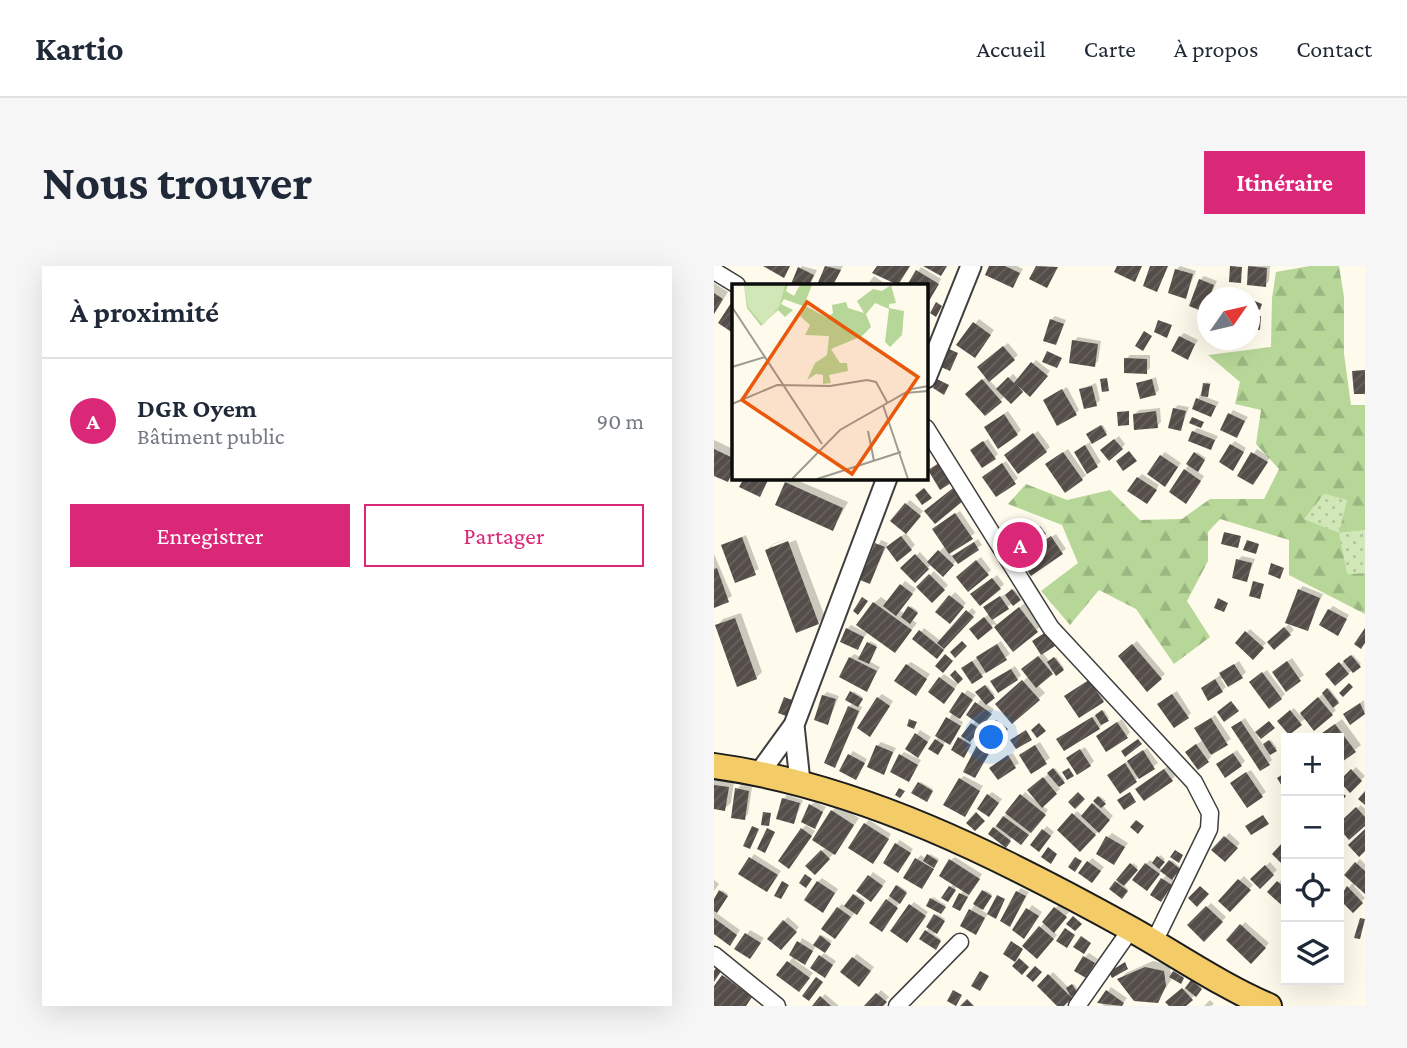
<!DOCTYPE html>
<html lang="fr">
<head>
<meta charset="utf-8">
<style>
  :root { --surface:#fff; --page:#f6f6f7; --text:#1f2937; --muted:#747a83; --line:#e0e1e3; --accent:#db2777 }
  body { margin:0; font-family:"Crimson Pro",serif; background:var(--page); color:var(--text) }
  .controls { position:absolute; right:21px; bottom:21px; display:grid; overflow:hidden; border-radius:0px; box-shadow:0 7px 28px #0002 }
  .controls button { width:63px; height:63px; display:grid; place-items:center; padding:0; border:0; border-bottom:2px solid var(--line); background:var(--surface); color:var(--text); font:35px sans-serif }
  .compass { position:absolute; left:483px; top:21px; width:63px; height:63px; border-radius:50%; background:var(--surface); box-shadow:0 7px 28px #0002; rotate:56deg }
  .you { position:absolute; left:278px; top:472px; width:24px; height:24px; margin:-18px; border:5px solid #fff; border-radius:50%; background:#1a73e8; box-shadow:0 0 0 10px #1a73e833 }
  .badge { display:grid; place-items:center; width:46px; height:46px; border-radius:50%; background:var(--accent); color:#fff; font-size:23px; font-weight:700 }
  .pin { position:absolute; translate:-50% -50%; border:4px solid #fff; box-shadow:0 2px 7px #0006 }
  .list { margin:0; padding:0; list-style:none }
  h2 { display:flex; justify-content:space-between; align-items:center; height:91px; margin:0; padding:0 28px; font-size:30px }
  h2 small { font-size:23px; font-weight:400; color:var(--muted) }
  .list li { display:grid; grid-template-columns:46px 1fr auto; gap:21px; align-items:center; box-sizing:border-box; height:126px; padding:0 28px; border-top:2px solid var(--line) }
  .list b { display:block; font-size:26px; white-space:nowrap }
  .list p { margin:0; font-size:23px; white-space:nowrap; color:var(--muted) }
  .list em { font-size:23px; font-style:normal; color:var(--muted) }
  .actions { display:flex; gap:14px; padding:21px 28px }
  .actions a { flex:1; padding:16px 0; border:2px solid var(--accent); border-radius:0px; text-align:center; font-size:24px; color:var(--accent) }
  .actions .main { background:var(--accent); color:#fff }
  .icon { flex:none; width:38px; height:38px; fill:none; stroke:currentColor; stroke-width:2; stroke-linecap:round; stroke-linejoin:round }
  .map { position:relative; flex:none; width:651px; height:740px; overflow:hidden; border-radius:0px }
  header { display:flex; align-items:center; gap:42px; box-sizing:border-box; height:98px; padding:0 35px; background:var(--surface); border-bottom:2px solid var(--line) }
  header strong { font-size:33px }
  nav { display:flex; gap:38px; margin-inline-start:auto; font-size:24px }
  .intro { display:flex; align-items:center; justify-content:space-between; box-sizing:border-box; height:168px; padding:0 42px }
  h1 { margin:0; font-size:49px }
  .button { padding:18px 32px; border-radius:0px; background:var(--accent); color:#fff; font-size:24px; font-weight:700 }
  main { display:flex; gap:42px; padding:0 42px }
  aside { flex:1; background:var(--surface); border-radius:0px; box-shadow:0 7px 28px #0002 }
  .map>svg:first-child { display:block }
  .grass { fill:url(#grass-dots) }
  .forest { fill:url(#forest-firs); fill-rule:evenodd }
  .shadow { fill:#0003 }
  .building { fill:url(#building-hatch) }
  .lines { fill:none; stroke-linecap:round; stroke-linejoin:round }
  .minor-casing { stroke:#3f3f3f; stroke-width:19 }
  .tertiary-casing { stroke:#3f3f3f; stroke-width:23 }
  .primary-casing { stroke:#1d1d1d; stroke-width:28 }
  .minor { stroke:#fff; stroke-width:16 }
  .tertiary { stroke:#fff; stroke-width:19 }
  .primary { stroke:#f3cc67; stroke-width:24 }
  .inset-road { fill:none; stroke:#9d9b92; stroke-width:2 }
  .view { fill:#e8590c; fill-opacity:0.15; stroke:#e8590c; stroke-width:3.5 }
  .inset-edge { fill:none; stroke:#0c0c0c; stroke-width:3.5 }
</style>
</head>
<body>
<header>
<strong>Kartio</strong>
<nav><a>Accueil</a><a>Carte</a><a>À propos</a><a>Contact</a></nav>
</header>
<div class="intro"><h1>Nous trouver</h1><a class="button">Itinéraire</a></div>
<main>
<aside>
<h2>À proximité<small></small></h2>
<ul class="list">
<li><span class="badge">A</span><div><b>DGR Oyem</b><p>Bâtiment public</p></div><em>90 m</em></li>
</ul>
<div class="actions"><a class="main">Enregistrer</a><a>Partager</a></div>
</aside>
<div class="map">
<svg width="651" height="740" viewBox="0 0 651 740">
  <defs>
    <pattern id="grass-dots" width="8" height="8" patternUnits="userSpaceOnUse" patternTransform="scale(1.75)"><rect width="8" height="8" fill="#d2e7b7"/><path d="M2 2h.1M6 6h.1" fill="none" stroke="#b3c59c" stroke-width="1.8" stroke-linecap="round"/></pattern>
    <pattern id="forest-firs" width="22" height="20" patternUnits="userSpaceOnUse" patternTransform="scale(1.75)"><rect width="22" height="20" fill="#b6d797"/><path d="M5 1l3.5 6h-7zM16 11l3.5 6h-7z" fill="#9bb781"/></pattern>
    <pattern id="building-hatch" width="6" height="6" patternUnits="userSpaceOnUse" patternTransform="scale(1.75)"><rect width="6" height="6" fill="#544d49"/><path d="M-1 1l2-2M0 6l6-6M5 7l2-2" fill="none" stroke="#68625f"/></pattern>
  </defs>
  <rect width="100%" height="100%" fill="#fefaec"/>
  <!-- grass -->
  <path class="grass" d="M610 228 633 234 626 267 651 264V307L633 308 589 253Z"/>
  <!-- forest -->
  <path class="forest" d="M596 0H625L630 31V88L637 139H651V264L625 267 633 308 651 307V348L575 309V274L506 253 494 266V295L473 335 496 371 460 398 422 343 385 324 356 359 327 325 364 297 348 259 294 238 312 218 353 234 396 224 426 254 468 253 496 233H550L565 203 542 178 547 144 521 138 526 116 494 89 557 81 558 32 562 6ZM610 228 633 234 625 267 590 253Z"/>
  <!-- shadow -->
  <path class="shadow" d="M88 0 103 4 96 19 79 17Z
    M113 0H129L119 19 104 18Z
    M277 0H303L309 3 299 20Z
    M466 0 482 5 471 31 462 4Z
    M536 0H556L555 15 551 19Z
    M207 1 227 13 212 38V19H195Z
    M160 10 173 19H153Z
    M490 10 503 15 490 44 486 14Z
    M0 17 14 26 0 48Z
    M341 50 352 54 342 77 337 54Z
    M265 53 280 64 264 86 245 78Z
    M470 67 484 74 473 92 466 71Z
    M364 71 387 75 384 95 380 99 360 75Z
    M294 77 304 89 275 114 284 123 299 108 305 114 322 94 336 105 320 124 310 123 297 136 291 130 271 148 253 128 273 110 269 97Z
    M416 89H436V102L432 106 412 93Z
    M442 111 445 124 441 128 424 118Z
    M492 116 497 117 492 131 505 136 497 149 480 142Z
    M382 117 386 134 382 138 367 123Z
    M353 121 365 144 361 148 331 134Z
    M464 139 475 141 467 163 460 143Z
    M446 142 447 156 443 160 421 148 425 144Z
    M519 144 534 151 522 170 508 163Z
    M294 145 307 164 303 168 276 158Z
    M389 159 393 166 376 178 387 196 374 205 366 182 378 175 376 167Z
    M483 162 504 170 497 182 479 166Z
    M324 165 336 181 332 185H296Z
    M405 170 411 178 408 182 392 181Z
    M274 173 284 188 280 192 262 181Z
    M0 174 19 183V209L14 214 0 208Z
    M521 175 532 182 522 198 517 179Z
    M354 183 372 209 368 213 338 195Z
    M543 183 556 191 543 213 525 209Z
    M451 186 467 197 455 214 447 190Z
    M483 186 492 192 482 205 490 210 476 232 471 204Z
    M292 195 304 212 300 216 274 207Z
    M428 208 445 219 437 232 424 212Z
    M78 212 134 236 119 263 72 217Z
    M196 234 209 245 195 262 192 238Z
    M246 245 261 267 235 287 240 291 264 273 268 279 243 294 229 309 218 298 201 314 189 302 206 286 215 296 232 279 224 259Z
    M192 267 201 279 197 283 178 277Z
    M342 268 352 283 317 308 311 289Z
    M32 269 45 303 22 314 9 280Z
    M80 270 58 279V283L82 274 111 351 104 357 53 284 59 278Z
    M167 274 174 277 156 316 148 313Z
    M0 288 18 330 0 340Z
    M528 290 541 293 533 314 524 294Z
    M267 291 277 304 273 308 248 307Z
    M220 305 234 319 218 335 204 321Z
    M283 309 290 318 286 322 263 325Z
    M191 315 202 323 185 344 191 348 197 340 204 345 198 354 203 357 181 385 160 337 167 331 174 336Z
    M589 320 609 328 593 363 585 324Z
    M300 323 307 331 278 352 284 360 312 336 329 358 300 383 280 358 264 371 261 359 276 347V337Z
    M241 326 252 337 236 356 224 345Z
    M619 340 635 349 624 367 615 344Z
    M258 342 262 346 223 391 201 373 210 362 227 375Z
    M27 347 48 406 42 412 3 360 9 353Z
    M575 358 580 364 560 382 555 376Z
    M137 359 153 367 143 382 133 363Z
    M536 363 552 377 539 391 523 377Z
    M337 364 344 375 328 386 336 396 342 391 350 402 343 407 341 404 323 418 331 427 298 456 283 438 315 410 309 403 328 388 320 376Z
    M156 375 163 379 155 395 166 401 153 423 127 411 136 392 140 388 147 391Z
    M287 375 296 388 267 410 253 399Z
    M423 375 451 408 434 423 410 386Z
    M639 389 647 398 621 417 614 408Z
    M578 392 590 409 572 423 564 402Z
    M525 395 532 406 528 410 514 419 510 412 507 413 512 421 508 425 489 422Z
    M197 396 216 408 205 424 193 399Z
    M301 400 307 409 303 413 283 412Z
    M553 404 571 428 567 432 542 412Z
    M230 408 244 418 234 432 226 412Z
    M379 411 393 431 389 435 356 426Z
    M273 419 281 429 271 437 280 443 255 475 258 477 251 488 246 472 263 454 255 448 267 433 264 426Z
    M615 422 625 435 618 440 622 444 618 448 592 452 586 457 565 455 580 442 586 449Z
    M253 424 262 429 244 453 249 456 240 473 236 476 232 474 225 486 222 474Z
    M139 425 149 431 144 439 148 441 121 500 135 441 139 437Z
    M463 425 477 447 473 451 449 434Z
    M113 426 125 430 114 457 109 430Z
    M168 428 179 435 160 464 164 432Z
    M650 434 651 446 637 456 635 445Z
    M390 444 395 452 385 462 344 473Z
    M501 449 517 473 495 488 497 491 493 495 477 482 489 474 486 459Z
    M531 452 550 480 557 474 563 482 555 488 558 494 555 497 523 458Z
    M408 453 416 466 413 470 388 467Z
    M628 453 647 479 625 496V472H603Z
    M206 464 217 471 204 490 193 483Z
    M270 475 280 480 261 510 266 478Z
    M167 476 182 482 170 506 163 480Z
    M326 476 336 492 318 505 311 485Z
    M371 481 380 495 376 499 359 489Z
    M433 482 444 497 406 525 399 505Z
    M523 484 531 495 527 499 508 495Z
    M139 485 153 493 141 512 136 489Z
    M190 486 207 494 195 514 186 490Z
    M299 487 305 497 284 512 281 498Z
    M454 500 461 510 458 514 427 519Z
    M642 501 651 510 636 525 627 516Z
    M341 502 351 514 343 520 346 523 328 539 334 544 311 573 299 570 292 579 280 562 311 526 322 535 316 524Z
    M537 504 552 526 534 540 522 513Z
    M250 510 269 520 250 549 246 513Z
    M0 512 20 515 17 537 10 543 0 541Z
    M207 516 219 523 214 532 205 517Z
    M27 519 38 521 34 548 30 552 23 523Z
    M278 526 288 533 279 545 274 529Z
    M73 529 89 534 80 556 70 533Z
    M386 530 392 535 388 539 399 550 366 584 345 564 363 545 369 550Z
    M101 536 112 541 100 561 97 539Z
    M124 539 145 552 127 580 101 607 93 600 112 581 118 545Z
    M647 539 651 543V557L636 571 625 559Z
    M155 554 177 568 162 592 151 558Z
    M92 559 101 565 78 597 88 563Z
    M333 560 340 566 329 580V564Z
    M398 567 414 577 400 597 394 571Z
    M515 567 526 577 511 594 500 584Z
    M625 568 630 573 625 579Z
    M186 574 199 583 188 601 182 578Z
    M40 588 67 605 53 624 27 608Z
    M216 588 225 593 211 617 203 593 207 589 212 593Z
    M446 589 451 593 445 601 449 604 458 594 466 601 457 612 461 615 451 630 449 613 453 608 448 604 437 619 432 598 436 594 440 597Z
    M241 591 268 608 247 642 246 628 250 624 243 620 235 633 236 621 240 618 237 594Z
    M378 592 390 601 382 611 367 606Z
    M646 593 651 598V626L642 618 640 620 651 632 639 644 625 631 640 616 632 609Z
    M556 596 563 604 546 620 538 613Z
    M419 597 424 601 409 619 414 623 408 631 398 622Z
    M159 606 172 615 161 630 145 625Z
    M530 610 539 619 516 644 506 635Z
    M108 612 124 623 113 640 104 616Z
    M568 613 572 616V641L556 626Z
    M0 614 5 618 0 625Z
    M184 619 193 625 171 659 173 634Z
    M307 622 315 626 296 659 303 626Z
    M8 624 14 628 1 646 26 664 19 674 0 666V636Z
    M271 624 278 628 267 644 274 648 262 666 257 644Z
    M141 628 151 634 125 667 109 663 124 642 128 638 132 641Z
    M219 631 232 639 229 645 217 633Z
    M200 636 214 646 196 671V640Z
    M497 637 512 651 490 674 475 659Z
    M345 638 355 646 339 665 343 669 327 687 326 662Z
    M318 639 328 646 314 667 300 664Z
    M223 648 231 653 220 668 227 673 223 680 212 666Z
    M74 651 85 661 71 678 70 655Z
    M531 656 555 677 537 696 514 674Z
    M36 664 50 672 36 691 23 683Z
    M108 669 118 675 110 685 102 680 91 697 82 692 81 694 99 707 89 720 65 709 80 690 88 672 101 680Z
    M110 687 122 695 111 710 106 691Z
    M375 687 384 693 375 706 371 691Z
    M143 688 160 701 149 715 139 692Z
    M439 695 456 699 457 710 461 704 470 710 468 714 459 711 443 735 406 713 412 707Z
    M16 704 43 724 31 740H0V723Z
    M339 706 355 722 360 718 364 723 347 740 325 720Z
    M480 714 488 721 481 729 469 740H457L454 737Z
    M397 721 413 732 407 740H391L386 737Z
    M167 724 175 731 167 740H153Z
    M111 728 124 739V740H100Z
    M496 734 500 738 497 740H490Z"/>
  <!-- building -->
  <path class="building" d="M49 0H76L70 12Z
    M111 0 127 4 119 19H103Z
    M163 0H196L184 19 158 7Z
    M209 0H233L227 10Z
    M275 0H291L306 7 299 22 271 9Z
    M322 0 344 1 333 22 315 13Z
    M403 0H428L421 16 400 6Z
    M436 0H454L443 26 429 20Z
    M516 0 528 1 527 17 515 16Z
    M534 0 553 2 552 21 533 19Z
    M84 1 100 9 95 19 77 18Z
    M461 3 479 8 472 33 454 27Z
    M202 4 225 18 212 40V19H193Z
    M485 13 500 19 490 46 475 40Z
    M0 27 9 33 0 48Z
    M536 33 548 38 546 44 536 40Z
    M222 36 228 40 222 51 216 47Z
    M17 37 19 39V67L4 57Z
    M539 50H547L546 64H539Z
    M336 53 350 58 342 79 329 75Z
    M444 54 458 59 453 72 440 66Z
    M259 56 277 69 261 92 242 79Z
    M430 65 438 70 429 85 421 80Z
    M465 70 481 78 474 94 457 85Z
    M358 74 384 78 381 101 355 97Z
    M289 80 301 94 275 116 263 101Z
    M235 83 244 87 236 105 227 101Z
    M333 85 348 92 343 102 328 96Z
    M410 92 433 93V108L410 107Z
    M317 96 334 110 316 131 303 119 309 126 297 138 282 123 294 111 300 117Z
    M651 104V128H640L638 105Z
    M393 112 395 125 388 126 386 113Z
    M223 113 235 119 230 129 219 122Z
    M268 113 288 136 271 150 251 128Z
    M438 113 442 129 426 133 422 117Z
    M489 117 496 118 494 131 487 130Z
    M378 120 383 140 370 143 365 123Z
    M348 123 363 149 343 160 329 134Z
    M482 132 502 140 497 151 478 143Z
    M459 142 472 145 467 165 454 162Z
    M415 145V159L404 160 403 146Z
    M442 145 444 162 420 164 419 148Z
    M514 147 531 155 523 172 506 164Z
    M290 148 304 169 284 183 270 161Z
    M478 151 490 156 487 162 475 157Z
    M387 159 393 169 378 178 372 168Z
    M478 165 501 174 497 184 474 175Z
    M319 167 333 186 304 208 290 189Z
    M400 173 409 183 395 195 386 184Z
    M269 175 282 193 268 202 256 184Z
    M516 178 530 186 519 205 505 196Z
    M371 179 384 201 373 208 360 186Z
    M0 183 19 192V205L14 216 0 210Z
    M415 185 423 195 409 205 402 195Z
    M349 186 369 214 351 227 331 198Z
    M480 186 491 194 484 206 472 198Z
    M537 186 554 196 539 219 523 210Z
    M446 189 464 201 451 221 433 208Z
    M225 197 237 217 226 224 214 204Z
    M288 197 302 218 282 231 268 211Z
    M470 203 487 215 472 238 455 226Z
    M423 211 443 224 433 238 413 225Z
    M30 212H55L46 231 25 221Z
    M71 216 129 242 119 265 61 239Z
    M210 222 218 232 208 239 201 229Z
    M239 222 249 235 221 258 210 245Z
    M191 237 207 250 192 268 176 255Z
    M241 247 259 273 235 288 218 263Z
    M326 260 332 268 318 278 312 270Z
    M510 266 527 270 524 282 507 278Z
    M187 270 198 284 183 296 172 281Z
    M337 270 349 288 317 310 305 293Z
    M28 271 42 309 21 317 7 279Z
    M533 274 545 278 542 288 529 284Z
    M74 275 105 358 82 367 51 284Z
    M260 276 265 284 244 298 238 290Z
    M161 277 171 281 156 318 146 314Z
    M224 284 240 299 229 311 213 296Z
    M201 288 215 303 201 317 186 302Z
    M522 293 538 297 533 316 518 312Z
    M262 294 275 309 254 326 242 311Z
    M557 297 570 302 566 313 554 308Z
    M3 302 15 336 0 342V303Z
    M215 308 231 324 218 337 202 321Z
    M278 312 287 323 266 340 256 328Z
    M539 315 550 318 546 333 535 330Z
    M186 318 199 328 182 350 169 340Z
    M298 323 307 334 299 340 291 329Z
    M584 323 606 332 594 365 571 357Z
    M235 329 250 341 236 358 221 346Z
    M286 330 295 343 278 354 269 341Z
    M148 331 154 335 144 349 139 345Z
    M504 332 514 337 510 346 500 342Z
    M159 336 198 364 181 387 142 359Z
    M194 340 204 347 196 358 187 351Z
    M305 341 324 366 299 386 280 361Z
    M614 343 633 353 624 370 605 359Z
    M252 344 260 351 230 383 223 377Z
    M270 351 279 362 264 374 255 363Z
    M21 352 43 413 23 421 1 359Z
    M570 361 577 369 560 384 553 376Z
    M132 362 150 371 144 384 126 376Z
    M651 362V377L647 383 640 378Z
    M205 364 230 384 223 393 198 373Z
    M531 365 550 382 539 394 521 377Z
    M332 366 341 380 327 389 318 375Z
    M248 375 253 380 241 392 236 386Z
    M153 376 163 381 155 398 144 393Z
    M283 378 293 394 272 407 262 391Z
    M418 378 448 413 433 426 404 390Z
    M231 388 239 395 229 407 221 400Z
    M637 389 647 401 639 407 629 395Z
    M324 390 339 408 322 422 307 403Z
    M135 391 163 405 153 426 125 411Z
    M340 391 350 404 342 410 333 396Z
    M258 395 269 411 258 418 247 402Z
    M573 395 587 415 572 426 558 406Z
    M625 396 635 408 621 420 611 408Z
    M192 398 213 413 202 430 180 415Z
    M520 398 529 412 514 421 505 407Z
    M297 403 304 414 284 427 276 415Z
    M241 404 249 413 244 418 236 409Z
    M548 406 568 433 555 443 535 416Z
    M225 411 241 423 230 438 214 426Z
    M501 413 509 426 494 435 487 422Z
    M308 414 326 434 298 458 281 438Z
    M375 414 390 436 365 452 350 430Z
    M635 417 639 421 629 431 625 427Z
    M271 419 281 432 272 439 261 426Z
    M613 422 625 437 619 442 608 427Z
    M136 425 149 433 144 441 131 434Z
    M248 426 259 434 246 453 235 446Z
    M458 428 475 452 460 462 443 438Z
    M108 429 122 433 114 459 100 454Z
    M70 431 78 434 72 450 64 447Z
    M163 431 176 440 156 471 143 462Z
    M604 431 619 449 600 465 586 447Z
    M517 435 525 445 510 456 503 446Z
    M261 436 278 448 268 460 252 449Z
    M646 437 651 448 636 459 629 448Z
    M134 440 145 445 121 502 110 497Z
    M388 444 395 455 387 459 381 449Z
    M576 444 588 459 575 469 563 455Z
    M232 451 247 460 236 479 221 470Z
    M378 451 386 463 350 485 342 473Z
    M497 452 514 479 497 489 480 462Z
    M195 453 203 456 200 463 193 460Z
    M282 454 294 463 285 475 273 466Z
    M527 455 556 499 546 505 517 461Z
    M555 455 561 462 547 473 541 466Z
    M403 456 414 472 392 486 382 470Z
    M257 457 266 463 256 476 247 470Z
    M325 457 332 465 323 472 317 464Z
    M621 458 642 486 625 498V472H601Z
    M312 464 318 474 302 483 296 474Z
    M201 467 214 476 204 492 191 483Z
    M244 471 257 479 250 492 237 484Z
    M221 473 230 479 224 489 214 483Z
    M424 473 428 478 411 491 407 485Z
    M555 474 563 485 556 489 549 478Z
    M264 477 277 484 261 512 249 506Z
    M482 478 495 496 484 504 471 486Z
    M162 479 179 486 170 509 153 501Z
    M321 479 333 498 317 508 305 489Z
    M366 483 377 500 363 509 352 492Z
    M429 484 441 503 425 513 413 495Z
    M519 487 528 500 511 512 502 498Z
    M134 488 151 497 142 514 125 505Z
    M185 488 204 499 195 516 176 506Z
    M294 489 302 502 284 514 275 502Z
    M411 497 423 516 406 528 393 509Z
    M339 502 351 517 345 521 333 507Z
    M355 502 360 510 353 514 348 506Z
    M450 503 459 515 430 535 421 523Z
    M637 503 648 515 636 527 625 515Z
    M532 506 549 531 533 542 516 517Z
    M572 506V527L563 512Z
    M329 511 343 528 328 542 313 524Z
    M245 512 266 525 251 551 229 539Z
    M204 516 219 525 213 536 197 527Z
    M0 519 15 521 11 545 0 543Z
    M21 522 35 525 31 554 17 552Z
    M185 522 191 525 186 532 181 529Z
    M625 524 632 530 625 538Z
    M651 525V539L644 533Z
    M364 526 371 533 361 543 354 536Z
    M416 526 422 536 410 544 403 534Z
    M273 528 285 537 275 551 263 543Z
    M306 528 332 549 317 567 291 547Z
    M384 530 392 538 387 542 379 535Z
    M68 532 86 537 80 558 62 553Z
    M378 537 396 554 385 567 367 550Z
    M95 538 109 546 101 563 87 556Z
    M642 541 651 551V560L635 574 625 562V557Z
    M117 544 140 559 121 589 98 574Z
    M49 546 57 547 55 560 47 559Z
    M262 546 271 555 261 565 252 557Z
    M358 547 382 569 366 586 343 564Z
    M549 549 555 558 537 569 531 560Z
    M289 550 315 569 307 579 282 560Z
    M422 554 430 560 424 568 416 561Z
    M150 557 175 573 159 598 134 582Z
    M38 560 45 563 36 583 29 580Z
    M279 561 297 575 292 582 274 568Z
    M53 562 61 566 51 587 43 583Z
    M87 562 98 570 75 603 64 595Z
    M328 563 337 570 325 586 316 579Z
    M651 563V585L645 591 634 579Z
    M392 570 411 581 400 599 382 588Z
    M510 570 524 582 511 596 497 584Z
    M181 577 197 587 184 607 169 597Z
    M568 577 572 581 570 600 558 588Z
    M334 581 343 588 337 598 327 591Z
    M107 584 116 593 101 609 91 600Z
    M461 584 469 589 465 597 456 591Z
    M213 588 224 595 220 602 209 595Z
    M443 590 451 596 445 603 438 597Z
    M35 591 64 609 53 626 24 608Z
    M361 591 368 595 361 606 354 601Z
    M201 592 220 603 208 623 189 612Z
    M235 593 266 613 255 629 225 610Z
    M455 594 466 603 458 614 446 605Z
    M373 595 387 605 378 617 364 607Z
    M641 596 651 605V628L630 609Z
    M416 597 424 604 410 620 402 614Z
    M431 597 446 608 433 625 418 614Z
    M551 599 560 609 546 623 536 613Z
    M91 608 98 613 92 622 85 617Z
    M154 609 169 620 157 636 142 625Z
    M447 612 458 619 447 636 436 629Z
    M524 613 537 624 516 646 504 635Z
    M68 615 75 619 67 633 60 630Z
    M103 615 121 627 109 647 90 634Z
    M401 615 414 625 408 633 395 623Z
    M563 615 572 623V643L553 626Z
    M182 619 193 627 186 638 175 630Z
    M235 620 242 624 234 636 227 632Z
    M486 620 495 628 483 641 474 632Z
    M633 620 649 637 639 647 625 633Z
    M5 624 14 630 3 647 0 645V633Z
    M268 624 278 630 269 644 259 638Z
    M302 625 312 630 296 661 286 655Z
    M245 627 254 631 246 645 238 641Z
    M139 628 151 637 143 649 130 640Z
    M283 629 291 633 282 653 273 648Z
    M216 632 232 641 227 648 212 640Z
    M172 633 184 642 168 666 155 657Z
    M195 638 212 650 193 677 176 665Z
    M492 640 509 656 490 676 473 659Z
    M123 641 137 651 121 673 107 663Z
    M340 641 353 651 340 667 328 656Z
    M312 642 325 650 310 673 298 664Z
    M255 643 271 652 262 669 246 660Z
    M220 648 231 655 223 668 212 661Z
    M359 650 368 658 361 665 352 658Z
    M0 652 23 669 16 680 0 668Z
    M646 652 651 653 646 673 640 672Z
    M69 654 83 666 67 684 53 673Z
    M526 658 552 682 537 698 512 674Z
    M325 660 340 673 323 693 308 680Z
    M351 662 361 669 353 682 342 675Z
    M211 664 227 675 222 684 205 673Z
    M31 667 47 677 36 693 20 683Z
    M106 669 117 678 111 687 99 679Z
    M367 670 377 677 370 688 359 681Z
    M83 675 99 685 91 699 75 689Z
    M297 675 309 683 301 696 289 688Z
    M105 689 119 699 111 712 96 702Z
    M369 690 381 697 372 712 360 705Z
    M138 691 157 705 145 721 126 706Z
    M305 692 315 701 308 709 298 700Z
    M73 695 96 712 85 726 62 709Z
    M411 696 414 703 398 712 395 706Z
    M3 700 8 704 0 716V705Z
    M321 700 328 706 319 716 312 710Z
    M431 701 450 705 452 720 444 737 420 735 403 713Z
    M266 705 275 710 266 725 257 720Z
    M459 705 470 712 467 718 455 711Z
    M334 708 358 732 350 740H343L323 720Z
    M8 709 38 731 32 740H0V720Z
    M102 711 109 716 95 735 88 730Z
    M477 714 488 723 482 731 471 722Z
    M358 718 363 726 357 731 352 722Z
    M468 722 479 734 472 740H455L451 736Z
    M239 724 248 729 242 740 233 735Z
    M392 724 410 737 408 740 383 737Z
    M162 727 173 736 169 740H150Z
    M106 730 117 740H98Z
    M253 733 260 740H246Z"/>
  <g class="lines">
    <defs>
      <path id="minor" d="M0 5 23 19
        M212 162 337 362 480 516 496 547 495 563 440 676
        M0 689 63 740
        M183 740 246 676
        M363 740 417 663"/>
      <path id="tertiary" d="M212 112 257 0
        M80 459 86 516
        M46 506 80 459 173 212"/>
      <path id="primary" d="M0 500C147 520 287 591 415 662 462 688 506 719 555 740"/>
    </defs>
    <!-- minor casing -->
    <use href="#minor" class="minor-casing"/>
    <!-- tertiary casing -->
    <use href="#tertiary" class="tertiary-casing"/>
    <!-- primary casing -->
    <use href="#primary" class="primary-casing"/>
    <!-- minor -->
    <use href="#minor" class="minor"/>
    <!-- tertiary -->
    <use href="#tertiary" class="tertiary"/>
    <!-- primary -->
    <use href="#primary" class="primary"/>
  </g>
  <!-- overview -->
  <g transform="translate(18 18)">
    <rect width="196" height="196" fill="#fefaec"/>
    <path d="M12 1H56L54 7 62 12 68 1H80L72 21 95 34 101 29 100 21 114 18 116 24 132 29 125 17 141 5 150 7 159 1 164 19 157 20V24L172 27 170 51 158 63 153 58 157 25 143 19 134 30 139 43 130 52 99 65 108 79H115L116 87 97 91 99 99 91 100V91L84 90 75 96 83 79 95 71 97 52 73 51 78 41 68 32 71 22 52 15 49 20 61 26 53 33 46 26 29 42 15 24Z" fill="#b6d797"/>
    <path d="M12 1H53L47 23 31 41 16 23Z" fill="#d2e7b7"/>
    <path class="inset-road" d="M0 23 90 160M0 83 33 73M173 109 196 107M0 120 45 101 98 102 135 96 144 98 155 118M151 121 176 195M136 147 142 177M60 195 108 146 180 105 196 102M85 195 169 168"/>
    <path class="view" d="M75 18 186 93 120 190 10 116Z"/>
    <rect width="196" height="196" class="inset-edge"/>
  </g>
</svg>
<div class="controls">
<button>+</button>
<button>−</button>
<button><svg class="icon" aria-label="locate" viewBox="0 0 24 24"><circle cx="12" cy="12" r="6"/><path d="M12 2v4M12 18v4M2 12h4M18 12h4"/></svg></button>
<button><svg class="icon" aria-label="layers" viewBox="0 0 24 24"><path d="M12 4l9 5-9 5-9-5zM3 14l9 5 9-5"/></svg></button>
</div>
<svg class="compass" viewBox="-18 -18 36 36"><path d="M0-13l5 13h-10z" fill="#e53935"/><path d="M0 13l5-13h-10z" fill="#747a83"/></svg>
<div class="you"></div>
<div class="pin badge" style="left:306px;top:279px">A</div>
</div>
</main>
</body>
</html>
